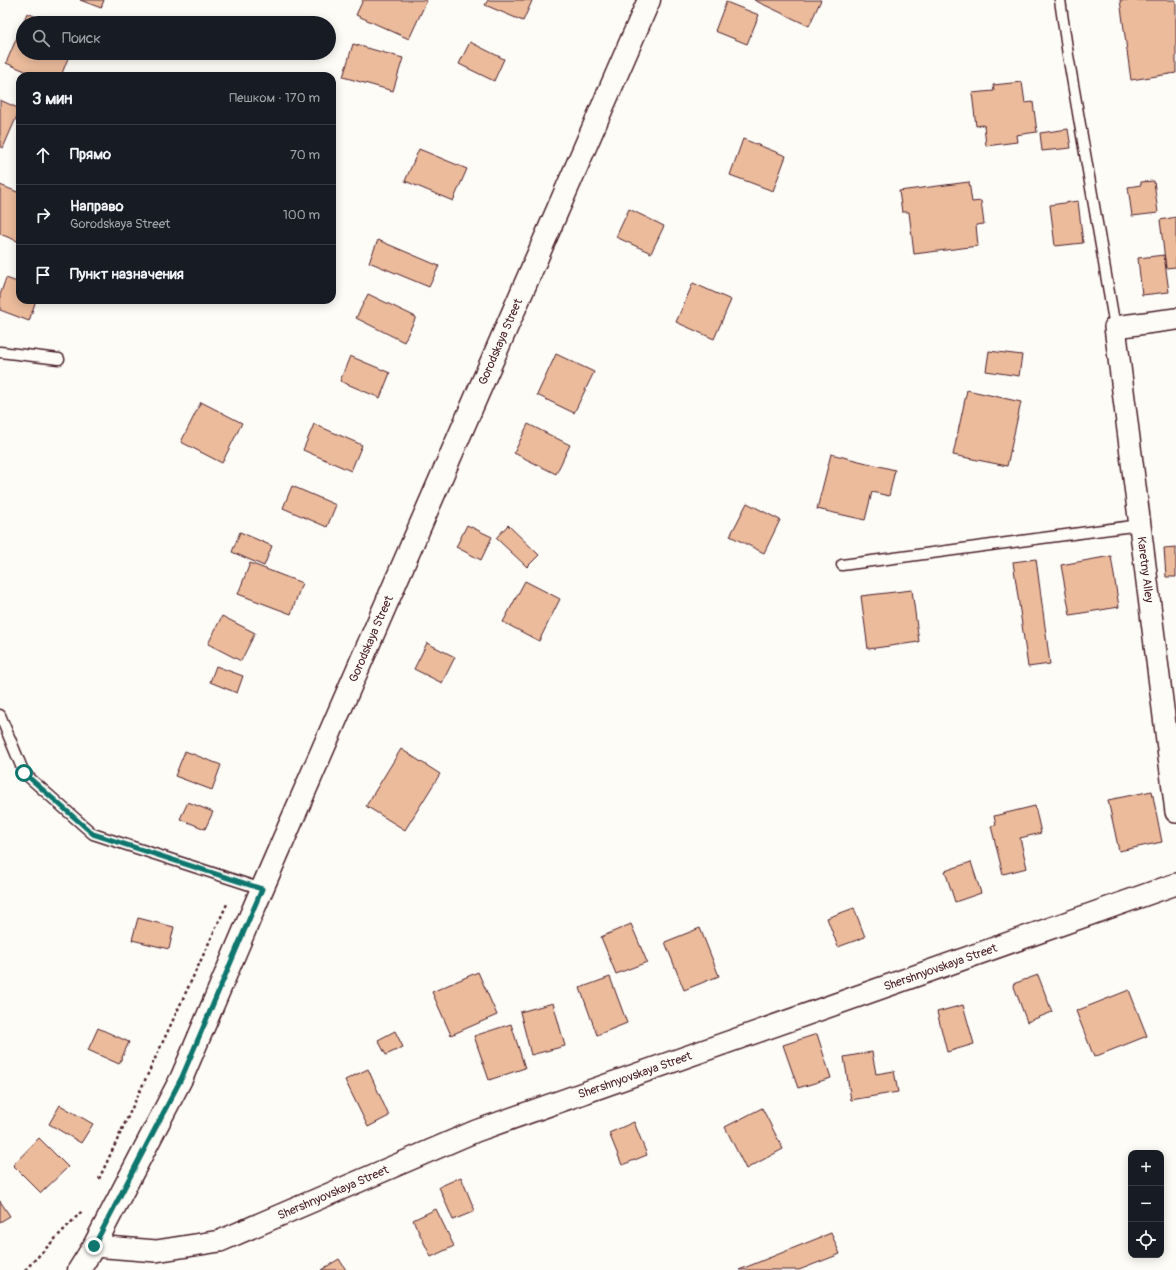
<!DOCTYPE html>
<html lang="ru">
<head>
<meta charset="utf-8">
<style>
  :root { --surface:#171b24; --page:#242831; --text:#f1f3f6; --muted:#9ea1a6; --line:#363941 }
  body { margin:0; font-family:Pangolin,sans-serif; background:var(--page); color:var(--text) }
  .controls { position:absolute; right:12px; bottom:12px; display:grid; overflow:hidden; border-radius:8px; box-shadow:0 2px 10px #0003 }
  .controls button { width:36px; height:36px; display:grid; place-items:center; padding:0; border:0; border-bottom:1px solid var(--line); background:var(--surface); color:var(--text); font:20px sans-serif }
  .stop { position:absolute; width:12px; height:12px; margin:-9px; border:3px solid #0f766e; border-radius:50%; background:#fff }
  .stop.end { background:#0f766e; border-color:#fff; box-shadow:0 1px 4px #0008 }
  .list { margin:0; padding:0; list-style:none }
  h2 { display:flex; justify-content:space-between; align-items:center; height:52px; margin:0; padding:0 16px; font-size:17px }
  h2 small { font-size:13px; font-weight:400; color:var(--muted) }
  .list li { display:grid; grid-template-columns:26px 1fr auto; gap:12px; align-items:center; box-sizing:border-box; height:60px; padding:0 16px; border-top:1px solid var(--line) }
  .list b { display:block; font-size:15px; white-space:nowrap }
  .list p { margin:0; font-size:13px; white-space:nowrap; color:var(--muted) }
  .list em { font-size:13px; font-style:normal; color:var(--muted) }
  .icon { flex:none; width:22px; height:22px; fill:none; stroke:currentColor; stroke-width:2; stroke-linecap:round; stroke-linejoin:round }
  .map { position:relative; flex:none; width:1176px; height:1270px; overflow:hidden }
  .search { position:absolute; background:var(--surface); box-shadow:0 2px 10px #0003; left:16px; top:16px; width:320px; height:44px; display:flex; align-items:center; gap:10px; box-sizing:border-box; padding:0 14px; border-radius:22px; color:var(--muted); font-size:15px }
  .panel { position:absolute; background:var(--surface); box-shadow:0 2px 10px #0003; left:16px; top:72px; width:320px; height:232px; border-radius:12px }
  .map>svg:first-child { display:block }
  .building { fill:#ebbb9c; stroke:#4a1f2b }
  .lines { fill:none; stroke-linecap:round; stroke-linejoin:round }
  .service-casing { stroke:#4a1f2b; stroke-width:13 }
  .minor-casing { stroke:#4a1f2b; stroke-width:24 }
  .tertiary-casing { stroke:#4a1f2b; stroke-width:25 }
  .path { stroke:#4a1f2b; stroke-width:2.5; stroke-dasharray:3 3; stroke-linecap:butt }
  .service { stroke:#fdfcf7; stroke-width:10 }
  .minor { stroke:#fdfcf7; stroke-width:21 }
  .tertiary { stroke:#fdfcf7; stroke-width:22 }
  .route { stroke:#0f766e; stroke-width:5 }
  .labels { text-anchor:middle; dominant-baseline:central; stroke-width:3; stroke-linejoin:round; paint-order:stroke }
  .street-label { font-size:12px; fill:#4a1f2b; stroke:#fdfcf7 }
</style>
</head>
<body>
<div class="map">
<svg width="1176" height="1270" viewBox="0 0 1176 1270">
  <rect width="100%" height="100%" fill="#fdfcf7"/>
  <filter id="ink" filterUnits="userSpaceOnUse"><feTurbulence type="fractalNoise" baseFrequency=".025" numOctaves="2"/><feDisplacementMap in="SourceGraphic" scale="8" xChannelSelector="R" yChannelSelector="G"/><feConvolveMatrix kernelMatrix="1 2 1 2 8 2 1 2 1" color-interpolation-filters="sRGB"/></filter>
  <g filter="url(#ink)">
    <!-- building -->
    <path class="building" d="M80 0H104L101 8Z
      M363 0H427L409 39 356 15Z
      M488 0H530L532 1 523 21 485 5Z
      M754 0H821L809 26Z
      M1120 0H1176V73L1131 80Z
      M726 2 759 15 747 44 715 31Z
      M27 13 51 23H23Z
      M23 23V53H70L61 76H37L6 63Z
      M470 42 504 59 494 81 459 64Z
      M353 44 403 58 393 91 343 77Z
      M1022 82 1025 103 1033 102 1037 132 1016 135 1017 142 986 146 984 125 976 126 972 93 994 91 993 85Z
      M0 100 20 109 3 148 0 146Z
      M1068 129 1071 148 1042 151 1040 133Z
      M743 139 786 156 773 191 730 175Z
      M419 149 467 169 453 201 405 181Z
      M1154 181 1158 213 1132 216 1128 187 1141 185V182Z
      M969 182 972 202 981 201 984 224 976 225 978 246 914 254 909 212H902L899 191Z
      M0 185 20 193V242L0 234Z
      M1078 201 1083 243 1055 246 1050 205Z
      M629 209 664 226 651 253 616 237Z
      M1176 217V267L1166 268 1160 220Z
      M378 240 439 266 429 287 369 262Z
      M1164 255 1169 292 1142 295 1138 258Z
      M6 278 20 283V300H36L29 321 0 310V295Z
      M693 283 731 300 714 339 676 322Z
      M368 294 416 317 404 342 356 318Z
      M989 351 1022 355 1019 376 986 371Z
      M556 354 594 372 574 413 537 395Z
      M350 356 390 373 380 398 340 381Z
      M967 390 1021 402 1007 466 953 455Z
      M201 402 242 423 222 463 181 442Z
      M314 424 362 445 351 471 303 450Z
      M528 424 570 445 556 474 514 453Z
      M831 454 895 470 889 496 872 492 865 520 817 509Z
      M292 486 336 505 327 527 283 508Z
      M747 503 780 520 764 553 730 536Z
      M467 525 492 537 481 560 456 547Z
      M508 525 539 555 527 567 496 538Z
      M240 532 272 546 264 566 232 552Z
      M1176 547V577H1166L1164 548Z
      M1111 556 1119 607 1070 615 1061 565Z
      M1036 559 1050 664 1028 667 1013 562Z
      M250 563 302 583 291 614 238 594Z
      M525 581 560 599 539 641 503 622Z
      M912 590 919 642 868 649 861 596Z
      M222 616 255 633 241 661 208 644Z
      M427 643 455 657 442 683 414 669Z
      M216 666 243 676 237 693 210 682Z
      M401 749 440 774 405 830 366 806Z
      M185 751 221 765 212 790 175 776Z
      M1152 791 1162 842 1119 851 1108 800Z
      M188 802 213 812 205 829 180 819Z
      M1035 806 1041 833 1020 838 1027 868 1003 874 991 826 996 825 994 816Z
      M971 862 981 893 955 902 945 871Z
      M854 908 865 937 838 947 827 918Z
      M138 918 174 927 169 949 132 940Z
      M631 924 647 962 616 974 601 937Z
      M700 928 719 976 684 990 665 942Z
      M478 972 497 1015 451 1035 432 992Z
      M1038 975 1052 1012 1027 1022 1013 984Z
      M610 977 627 1023 597 1035 580 988Z
      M1129 990 1147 1036 1094 1057 1076 1011Z
      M553 1003 565 1046 531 1055 520 1012Z
      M963 1005 974 1044 947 1052 937 1012Z
      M511 1024 525 1068 489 1080 474 1036Z
      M98 1028 129 1042 119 1064 88 1050Z
      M395 1031 403 1047 386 1055 378 1040Z
      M817 1034 831 1078 798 1088 783 1045Z
      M872 1052 876 1074 894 1071 898 1092 851 1100 844 1057Z
      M368 1069 389 1116 368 1127 345 1080Z
      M60 1105 93 1124 81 1143 49 1124Z
      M762 1108 783 1149 746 1169 725 1127Z
      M634 1122 647 1155 622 1165 609 1133Z
      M39 1138 68 1167 41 1193 13 1165Z
      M461 1177 475 1211 453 1220 439 1187Z
      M0 1201 10 1216 0 1222Z
      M436 1209 454 1246 431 1257 413 1220Z
      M831 1233 840 1254 799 1270H739Z
      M339 1259 346 1270H321Z"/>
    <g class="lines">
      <defs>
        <path id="service" d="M1060 0 1068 55 1115 327
          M0 352 59 359
          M842 565 1140 525
          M0 715 24 773 93 834 262 889"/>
        <g id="minor">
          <path id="s1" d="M1176 319 1115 327 1176 812"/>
          <path id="s2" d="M94 1246 156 1251 220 1241 476 1131 1176 884"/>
        </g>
        <g id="tertiary">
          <path id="s3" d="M79 1270 94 1246 182 1077 262 889 649 0"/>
        </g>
      </defs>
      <!-- service casing -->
      <use href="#service" class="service-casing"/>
      <!-- minor casing -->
      <use href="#minor" class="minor-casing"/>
      <!-- tertiary casing -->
      <use href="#tertiary" class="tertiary-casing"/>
      <!-- path -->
      <path class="path" d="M99 1179 227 904
        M25 1270 83 1210"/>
      <!-- service -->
      <use href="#service" class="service"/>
      <!-- minor -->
      <use href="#minor" class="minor"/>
      <!-- tertiary -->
      <use href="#tertiary" class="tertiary"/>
    </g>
  </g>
  <g class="lines" filter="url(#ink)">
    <!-- route -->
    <path class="route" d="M24 773 93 834 262 889 182 1077 94 1246"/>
  </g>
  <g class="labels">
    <!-- street labels -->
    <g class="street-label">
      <text stroke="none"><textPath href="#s3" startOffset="1020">Gorodskaya Street</textPath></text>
      <text stroke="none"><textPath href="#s1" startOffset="306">Karetny Alley</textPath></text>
      <text stroke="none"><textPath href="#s3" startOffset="696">Gorodskaya Street</textPath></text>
      <text stroke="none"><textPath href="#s2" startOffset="898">Shershnyovskaya Street</textPath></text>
      <text stroke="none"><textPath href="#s2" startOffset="574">Shershnyovskaya Street</textPath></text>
      <text stroke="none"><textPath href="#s2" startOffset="250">Shershnyovskaya Street</textPath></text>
    </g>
  </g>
</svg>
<div class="controls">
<button>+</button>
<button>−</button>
<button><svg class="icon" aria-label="locate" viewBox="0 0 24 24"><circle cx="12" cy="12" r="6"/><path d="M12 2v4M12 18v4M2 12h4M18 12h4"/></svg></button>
</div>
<div class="stop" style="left:24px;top:773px"></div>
<div class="stop end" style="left:94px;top:1246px"></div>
<div class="search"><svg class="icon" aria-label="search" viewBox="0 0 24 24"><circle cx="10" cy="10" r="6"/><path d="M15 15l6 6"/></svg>Поиск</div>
<section class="panel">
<h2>3 мин<small>Пешком · 170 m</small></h2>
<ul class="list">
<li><svg class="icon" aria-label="ahead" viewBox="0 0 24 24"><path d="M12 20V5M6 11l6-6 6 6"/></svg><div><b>Прямо</b></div><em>70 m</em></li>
<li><svg class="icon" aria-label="right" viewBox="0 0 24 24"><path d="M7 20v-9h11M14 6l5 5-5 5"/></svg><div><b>Направо</b><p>Gorodskaya Street</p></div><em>100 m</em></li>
<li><svg class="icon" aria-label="arrive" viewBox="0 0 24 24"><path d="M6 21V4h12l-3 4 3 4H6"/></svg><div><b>Пункт назначения</b></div></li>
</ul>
</section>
</div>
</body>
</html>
